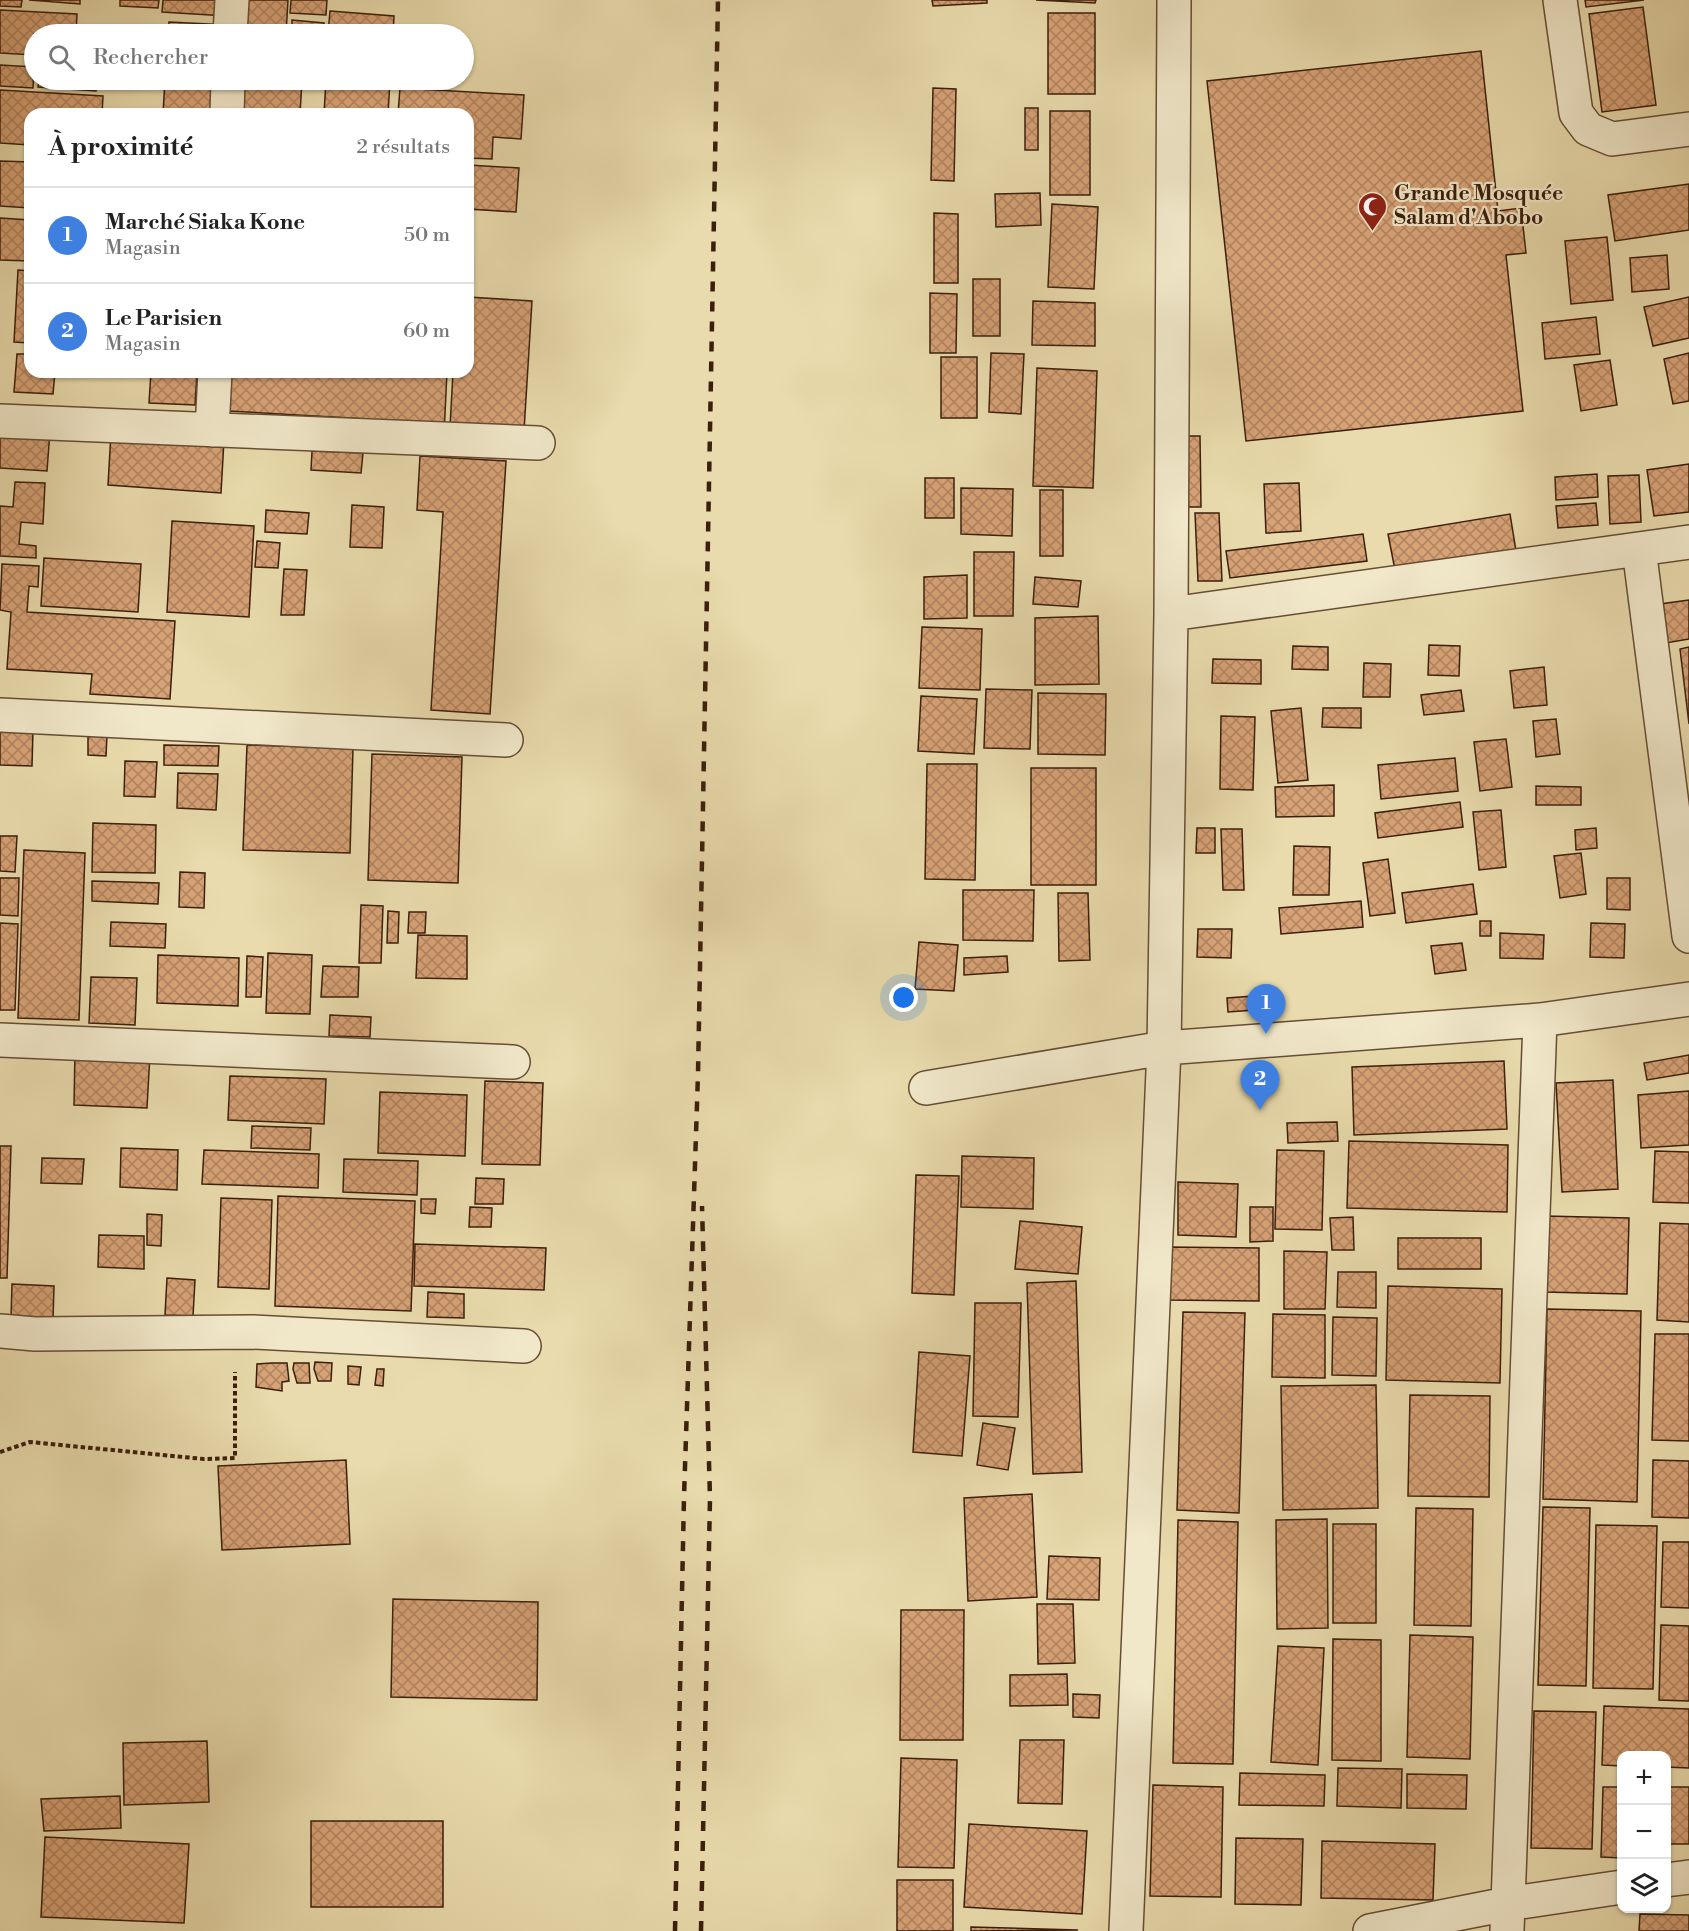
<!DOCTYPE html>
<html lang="fr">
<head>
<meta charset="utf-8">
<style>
  :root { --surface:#fff; --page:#f2f2f2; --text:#222; --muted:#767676; --line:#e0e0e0; --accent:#d93025 }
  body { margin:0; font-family:"Libre Bodoni",serif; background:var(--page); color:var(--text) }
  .controls { position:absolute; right:18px; bottom:18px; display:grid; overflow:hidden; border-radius:12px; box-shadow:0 2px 4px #0004 }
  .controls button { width:54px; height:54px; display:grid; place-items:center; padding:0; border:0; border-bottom:2px solid var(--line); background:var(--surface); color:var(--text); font:30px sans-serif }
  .you { position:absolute; left:904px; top:998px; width:21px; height:21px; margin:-15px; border:4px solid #fff; border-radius:50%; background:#1a73e8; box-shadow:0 0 0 9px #1a73e833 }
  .badge { display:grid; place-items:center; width:39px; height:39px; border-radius:50%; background:var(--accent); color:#fff; font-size:20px; font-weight:700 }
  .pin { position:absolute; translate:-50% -50px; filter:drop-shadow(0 2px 3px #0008) }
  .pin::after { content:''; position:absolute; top:32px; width:21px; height:18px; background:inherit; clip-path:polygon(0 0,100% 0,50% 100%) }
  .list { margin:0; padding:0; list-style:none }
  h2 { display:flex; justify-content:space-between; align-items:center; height:78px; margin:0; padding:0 24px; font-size:26px }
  h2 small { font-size:20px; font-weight:400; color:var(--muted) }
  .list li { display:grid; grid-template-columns:39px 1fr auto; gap:18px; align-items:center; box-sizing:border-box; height:96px; padding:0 24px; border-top:2px solid var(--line) }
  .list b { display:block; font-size:22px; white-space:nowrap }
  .list p { margin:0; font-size:20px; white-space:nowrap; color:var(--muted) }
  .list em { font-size:20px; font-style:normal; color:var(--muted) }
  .icon { flex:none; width:33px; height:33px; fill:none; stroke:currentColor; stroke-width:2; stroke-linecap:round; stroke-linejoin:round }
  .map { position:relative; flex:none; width:1689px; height:1931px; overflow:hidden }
  .search { position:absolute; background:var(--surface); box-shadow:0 2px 4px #0004; left:24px; top:24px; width:450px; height:66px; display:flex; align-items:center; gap:15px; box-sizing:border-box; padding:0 21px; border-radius:33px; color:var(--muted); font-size:22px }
  .panel { position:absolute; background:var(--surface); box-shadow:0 2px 4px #0004; left:24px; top:108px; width:450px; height:270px; border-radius:18px }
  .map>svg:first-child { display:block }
  .building { fill:url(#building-cross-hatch); stroke:#3b1e0c; stroke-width:1.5 }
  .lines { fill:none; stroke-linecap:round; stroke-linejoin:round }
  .minor-casing { stroke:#664d34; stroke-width:36 }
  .path { stroke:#3b1e0c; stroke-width:4; stroke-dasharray:4.5 3; stroke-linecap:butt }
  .minor { stroke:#f1e8ca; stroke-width:33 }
  .rail { stroke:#3b1e0c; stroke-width:4.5; stroke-dasharray:10 10; stroke-linecap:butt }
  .labels { text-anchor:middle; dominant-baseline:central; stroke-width:4.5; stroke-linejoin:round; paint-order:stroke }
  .poi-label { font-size:21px; font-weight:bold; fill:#3b1e0c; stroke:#f1e8ca; text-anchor:start }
</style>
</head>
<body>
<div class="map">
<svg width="1689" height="1931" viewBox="0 0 1689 1931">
  <defs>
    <pattern id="building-cross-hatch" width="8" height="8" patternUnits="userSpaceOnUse" patternTransform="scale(1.5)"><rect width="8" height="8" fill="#d7a276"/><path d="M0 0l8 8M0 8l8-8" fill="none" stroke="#b0835f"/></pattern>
  </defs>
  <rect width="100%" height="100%" fill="#e9dbad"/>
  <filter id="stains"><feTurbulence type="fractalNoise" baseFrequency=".00333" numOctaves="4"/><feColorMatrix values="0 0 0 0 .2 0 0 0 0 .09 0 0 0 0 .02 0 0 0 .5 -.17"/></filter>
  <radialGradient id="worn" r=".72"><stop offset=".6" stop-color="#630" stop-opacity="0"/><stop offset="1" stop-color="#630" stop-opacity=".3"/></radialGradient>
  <!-- building -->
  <path class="building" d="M0 0H22L21 7 0 6Z
    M29 0H80V4Z
    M120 0H159L158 8 120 6Z
    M163 0H227L226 16 162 12Z
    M239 0H288L286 34H236Z
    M291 0H327L326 15 290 13Z
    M932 0H987V3L933 6Z
    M1036 0H1096L1095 3Z
    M1585 0H1644L1586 7Z
    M1643 7 1656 105 1602 112 1589 14Z
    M0 10 77 14 76 34H34V55L0 53Z
    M330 11 394 16 393 34H328Z
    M1048 13H1095V94H1048Z
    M292 20 324 23V34H292Z
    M169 22 228 25V34H168Z
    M1481 51 1498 211 1521 208 1526 253 1506 255 1523 411 1246 441 1207 81Z
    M0 65 34 67 33 88 0 86Z
    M39 80H97L96 91 38 87Z
    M165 80H225L223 114H163Z
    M234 80H302L300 114H232Z
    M326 80H390L388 114H324Z
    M400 88 524 95 521 139 493 137 492 159 468 158V114H398Z
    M933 88 956 89 954 181 931 180Z
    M0 90 103 96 102 114H30V145L0 143Z
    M1025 108H1038V150H1025Z
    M1050 111H1090V195H1050Z
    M0 161 30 162V208L0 206Z
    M468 165 519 168 516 212 468 209Z
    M1689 184V230L1615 241 1608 195Z
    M1040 193 1041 225 996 227 995 194Z
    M1052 204 1098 207 1094 289 1048 287Z
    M934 213 958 214V283H934Z
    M0 218 30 220V261L0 260Z
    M1607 237 1613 300 1571 304 1565 241Z
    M1667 255 1669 289 1632 292 1630 258Z
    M18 270 30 271V343L14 342Z
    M973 279H1000V336H973Z
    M930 293 957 294 956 353H930Z
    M468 297 532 301 524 431 450 427 453 372H468Z
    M1689 297V338L1653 346 1644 307Z
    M1033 301 1095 303V346L1032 345Z
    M1596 317 1600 354 1545 359 1542 323Z
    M991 353 1024 354 1021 414 989 412Z
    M1689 353V401L1673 404 1664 359Z
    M17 354H30V372H55L53 394 14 392Z
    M941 357H977V418H941Z
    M1610 360 1617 405 1581 411 1574 365Z
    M1037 368 1097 371 1093 488 1033 486Z
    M151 372H197L195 405 149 403Z
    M230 372H447L444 434 367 430V419L228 411Z
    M0 428 50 431 47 471 0 468Z
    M111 433 224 440 221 493 108 485Z
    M1182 436H1200L1201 507H1183Z
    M312 451 363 453 361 473 311 470Z
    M420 456 506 461 490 714 431 710 443 512 417 510Z
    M1689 464V512L1654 516 1647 470Z
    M1597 474 1598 497 1556 500 1555 477Z
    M1639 475 1641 522 1610 524 1608 476Z
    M925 478H954V518H925Z
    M15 482 45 483 43 524 21 522 19 544 36 546V558L0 556V506L13 507Z
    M1299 483 1301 531 1266 533 1264 484Z
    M961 488 1013 489 1012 536 961 534Z
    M1040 490H1063V556H1040Z
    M1596 503 1598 525 1558 528 1556 506Z
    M352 505 384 507 382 548 350 547Z
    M266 510 309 513 307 534 265 532Z
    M1195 513H1219L1222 581H1198Z
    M1510 514 1516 551 1395 570 1388 534Z
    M172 521 254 526 249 617 167 612Z
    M1363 534 1367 561 1230 578 1226 551Z
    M257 541 280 543 278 568 255 567Z
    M974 552H1014L1013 616H974Z
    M44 558 141 564 138 612 41 606Z
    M2 564 39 566 38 587 29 586 27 612 175 621 170 699 90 694 92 674 7 669 11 612 0 610Z
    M284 569 307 570 304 615H281Z
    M967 575V618L924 619V577Z
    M1035 577 1081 581 1078 607 1033 604Z
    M1689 600V639L1666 643 1660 604Z
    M1098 616 1099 684 1035 685V618Z
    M922 627 982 629 980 690 919 688Z
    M1429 645 1460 646 1459 676 1428 675Z
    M1293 646 1328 647V670L1292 669Z
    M1689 647V724L1680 649Z
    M1213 659 1261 660V684L1212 683Z
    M1364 663 1391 664 1390 697H1363Z
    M1544 667 1547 705 1514 708 1510 671Z
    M986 689 1032 690 1030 749 984 748Z
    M1461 690 1464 711 1424 715 1421 695Z
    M1038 693 1106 694 1105 755 1038 754Z
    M921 696 977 699 974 754 918 751Z
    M1301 708 1308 780 1278 783 1271 711Z
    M1323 708H1361V728L1322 727Z
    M1221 716 1255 717 1253 790 1220 789Z
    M1556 719 1560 754 1536 757 1533 721Z
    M0 729 33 730 32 766 0 765Z
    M88 734 107 735 106 756 88 755Z
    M1506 739 1512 787 1480 791 1474 742Z
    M164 745 219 746 218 766 164 765Z
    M247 745 353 748 350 853 243 850Z
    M372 754 462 757 458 883 368 880Z
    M1455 758 1458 791 1381 799 1378 765Z
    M125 761 157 762 155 797 124 796Z
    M927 764H977L975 880 925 879Z
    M1031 768H1096V885H1031Z
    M178 773 218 774 216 810 177 808Z
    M1334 785V816L1276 817 1275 787Z
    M1536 786 1581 787V805H1536Z
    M1460 802 1463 827 1378 838 1375 813Z
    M1501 810 1506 867 1479 870 1473 812Z
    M93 823 156 825 155 873 92 872Z
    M1197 828H1215V853H1196Z
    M1596 828 1597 848 1576 850 1575 830Z
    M1221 829H1242L1244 890H1223Z
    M0 836H17L15 872 0 871Z
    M1294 846 1330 847 1329 895H1293Z
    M24 850 85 853 79 1020 18 1018Z
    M1581 853 1586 894 1560 898 1554 856Z
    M1388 859 1395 913 1370 916 1363 863Z
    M180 872 205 873 204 908 179 907Z
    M0 878H19L18 916 0 915Z
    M1607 878H1630V910L1607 909Z
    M92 881 159 883 158 904 92 901Z
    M1473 884 1477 914 1406 923 1402 893Z
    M963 890H1034L1033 941 963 940Z
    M1058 893H1088L1090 960 1059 961Z
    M1361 901 1363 927 1281 934 1279 908Z
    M361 905 383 906 381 963H359Z
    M388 911 399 912 398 943H387Z
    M409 912H426L425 933H408Z
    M1480 921H1491V936H1480Z
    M111 922 166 924 165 948 110 946Z
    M0 923 18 924 15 1010H0Z
    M1591 923 1625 924 1624 958 1590 957Z
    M1198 929H1232L1231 958 1197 957Z
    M1500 933 1544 935 1543 959 1500 958Z
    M418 935 467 936V979L416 978Z
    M919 942 958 945 954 991 915 989Z
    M1462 943 1466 970 1435 974 1431 946Z
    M268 953 312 955 310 1014 266 1013Z
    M158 955 239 958 238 1006 157 1003Z
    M247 956 263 957 261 997H246Z
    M1007 956 1008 972 964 975V958Z
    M323 966 359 967 358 997H321Z
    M91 977 137 978 135 1025 89 1023Z
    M1267 995 1269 1009 1228 1012 1227 998Z
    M330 1015 371 1017 370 1037 329 1036Z
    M75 1051 150 1054 147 1108 74 1105Z
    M1689 1055V1073L1647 1080 1644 1063Z
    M1504 1061 1507 1129 1354 1135 1352 1067Z
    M230 1076 326 1079 324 1124 228 1120Z
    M1613 1080 1618 1189 1562 1192 1556 1083Z
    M485 1081 543 1083 540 1165 482 1164Z
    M1689 1091V1145L1641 1148 1638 1095Z
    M380 1092 467 1095 465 1156 378 1153Z
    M1337 1122 1338 1141 1288 1143 1287 1123Z
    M252 1126 311 1128 310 1150 251 1148Z
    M1349 1141 1508 1145 1507 1212 1347 1208Z
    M0 1146H11L7 1278H0Z
    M121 1148 178 1150 177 1190 120 1187Z
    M204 1150 319 1154 318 1188 202 1184Z
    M1277 1150 1324 1151 1322 1230 1275 1229Z
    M1655 1151 1689 1152V1203L1653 1202Z
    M962 1156 1034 1158 1033 1209 961 1207Z
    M42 1158 84 1159 82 1184 41 1183Z
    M344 1159 418 1161 417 1195 343 1192Z
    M916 1175 959 1176 954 1295 912 1293Z
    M476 1178 504 1179 503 1204H475Z
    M1178 1182 1238 1184 1236 1237 1178 1235Z
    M278 1196 415 1201 411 1311 275 1306Z
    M221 1198 272 1200 269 1289 218 1287Z
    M421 1199H436L435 1214 421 1213Z
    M470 1207 492 1208 491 1227H469Z
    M1250 1207H1273V1241L1250 1242Z
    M147 1214 162 1215 161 1246 147 1245Z
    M1545 1216 1629 1218 1627 1294 1544 1292Z
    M1353 1217 1354 1250H1332L1330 1218Z
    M1020 1221 1082 1227 1078 1274 1015 1269Z
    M1660 1223 1689 1224V1322L1657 1320Z
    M99 1235 144 1236V1269L98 1267Z
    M1398 1238H1481V1269H1398Z
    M415 1244 546 1248 544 1290 414 1286Z
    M1167 1247 1259 1248V1301L1166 1300Z
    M1284 1251 1327 1252 1325 1309H1284Z
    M1338 1272H1376V1308L1337 1307Z
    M167 1278 195 1280 193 1316 165 1315Z
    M1076 1281 1082 1472 1033 1474 1027 1283Z
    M12 1284 54 1286 53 1320 11 1318Z
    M1388 1286 1502 1289 1500 1383 1386 1380Z
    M428 1292 464 1294V1318L427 1317Z
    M975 1303H1021L1018 1417 973 1416Z
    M1547 1309 1641 1311 1637 1502 1543 1499Z
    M1183 1312 1245 1313 1239 1513 1177 1510Z
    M1273 1314 1325 1315V1378L1272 1377Z
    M1333 1317 1377 1318 1376 1376 1332 1375Z
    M1655 1334H1689V1441L1652 1440Z
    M919 1352 970 1356 962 1456 913 1452Z
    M315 1362 332 1363 331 1381H318L314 1369Z
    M272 1363H287L289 1381 282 1382V1391L256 1387 257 1364Z
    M294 1363H309L310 1383H297L293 1369Z
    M348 1366 361 1367 359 1385 348 1384Z
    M377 1369H384L383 1386 375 1385Z
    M1376 1385 1378 1508 1283 1510 1281 1386Z
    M1410 1395 1490 1396 1489 1497 1408 1496Z
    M983 1423 1015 1428 1008 1470 977 1465Z
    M346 1460 350 1544 222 1550 218 1466Z
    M1653 1460 1689 1461V1518L1652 1517Z
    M1032 1494 1037 1597 968 1601 964 1498Z
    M1543 1507 1590 1508 1586 1686 1538 1685Z
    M1416 1508 1473 1509 1471 1626 1414 1625Z
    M1327 1519 1328 1628 1277 1629 1276 1520Z
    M1178 1520 1238 1522 1233 1764 1173 1763Z
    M1333 1524H1376V1623H1333Z
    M1596 1525 1657 1526 1653 1689 1593 1688Z
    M1663 1542H1689V1608L1661 1607Z
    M1049 1556 1100 1558 1099 1600 1047 1599Z
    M393 1599 538 1602 537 1700 391 1697Z
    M1037 1604H1073L1075 1663 1038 1664Z
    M901 1610H964L963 1740H900Z
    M1661 1625 1689 1626V1701L1659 1700Z
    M1410 1635 1473 1637 1470 1759 1407 1757Z
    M1333 1639 1381 1640V1761L1332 1760Z
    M1278 1646 1324 1648 1318 1765 1271 1762Z
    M1067 1674 1068 1705 1010 1706V1675Z
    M1073 1694 1100 1695 1099 1718 1073 1717Z
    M1604 1706 1689 1709V1768L1666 1767V1756H1622V1766L1602 1765Z
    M1534 1711 1596 1712 1592 1849 1531 1848Z
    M1020 1740H1064L1062 1804 1018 1803Z
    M207 1741 209 1802 124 1805 123 1743Z
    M901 1758 957 1760 954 1868 898 1867Z
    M1338 1768 1402 1769 1401 1808 1337 1806Z
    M1240 1773 1325 1775 1324 1806 1239 1805Z
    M1407 1774 1467 1775 1466 1809 1407 1808Z
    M1153 1785 1223 1787 1221 1897 1150 1896Z
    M1603 1787H1622V1858L1601 1857Z
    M1666 1787H1689V1844H1666Z
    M120 1796 121 1828 44 1831 41 1799Z
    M311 1821H443V1907H311Z
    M969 1824 1087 1831 1082 1914 964 1907Z
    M45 1837 189 1844 184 1923 41 1917Z
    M1236 1838 1303 1839 1301 1905 1235 1904Z
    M1322 1841 1435 1844 1433 1900 1321 1898Z
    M897 1880H953V1931H897Z
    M1640 1914 1689 1915V1931H1639Z
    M971 1927 1078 1930 971 1931Z"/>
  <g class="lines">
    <defs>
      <path id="minor" d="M1560 0 1576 113 1588 129 1612 139 1689 129
        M230 34 232 0
        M227 114 228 80
        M0 421 538 443
        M212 430 215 372
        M1639 549 1689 936
        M1171 614 1689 542
        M0 715 506 740
        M0 1040 513 1062
        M926 1088 1164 1048 1540 1020 1689 999
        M0 1331 35 1334 253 1332 524 1346
        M1666 1880 1689 1877
        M1126 1931 1164 1048 1171 614 1174 0
        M1370 1931 1507 1904 1622 1887
        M1507 1931 1540 1020"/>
    </defs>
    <!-- minor casing -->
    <use href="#minor" class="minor-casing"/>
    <!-- path -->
    <path class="path" d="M0 1452 30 1442 204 1459 235 1458V1372"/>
    <!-- minor -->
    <use href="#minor" class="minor"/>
    <!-- rail -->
    <path class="rail" d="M675 1931 684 1497 698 1074 718 0
      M701 1931 710 1499 702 1206"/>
  </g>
  <!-- icons -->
  <defs>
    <symbol id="mosque-pin" viewBox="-11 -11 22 30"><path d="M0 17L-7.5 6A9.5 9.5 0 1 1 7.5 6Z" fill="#8f2418" stroke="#f1e8ca"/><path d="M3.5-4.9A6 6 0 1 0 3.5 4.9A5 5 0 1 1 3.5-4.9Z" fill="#fff"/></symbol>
  </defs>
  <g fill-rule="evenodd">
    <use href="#mosque-pin" x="1356" y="190" width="33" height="45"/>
  </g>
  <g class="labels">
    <!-- poi labels -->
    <g class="poi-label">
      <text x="1394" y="194">Grande Mosquée<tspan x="1394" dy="24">Salam d'Abobo</tspan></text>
    </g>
  </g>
  <rect width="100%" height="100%" filter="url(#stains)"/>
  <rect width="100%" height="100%" fill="url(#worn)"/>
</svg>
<div class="controls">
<button>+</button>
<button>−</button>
<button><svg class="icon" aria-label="layers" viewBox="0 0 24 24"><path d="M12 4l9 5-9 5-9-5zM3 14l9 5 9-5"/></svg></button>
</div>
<div class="you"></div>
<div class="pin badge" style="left:1266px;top:1034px;background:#3f7fe0">1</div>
<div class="pin badge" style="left:1260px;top:1110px;background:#3f7fe0">2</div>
<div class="search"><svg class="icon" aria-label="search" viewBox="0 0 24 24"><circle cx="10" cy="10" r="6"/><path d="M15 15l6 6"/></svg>Rechercher</div>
<section class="panel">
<h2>À proximité<small>2 résultats</small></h2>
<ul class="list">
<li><span class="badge" style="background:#3f7fe0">1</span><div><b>Marché Siaka Kone</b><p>Magasin</p></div><em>50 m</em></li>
<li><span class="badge" style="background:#3f7fe0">2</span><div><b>Le Parisien</b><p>Magasin</p></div><em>60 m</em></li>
</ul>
</section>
</div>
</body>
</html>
